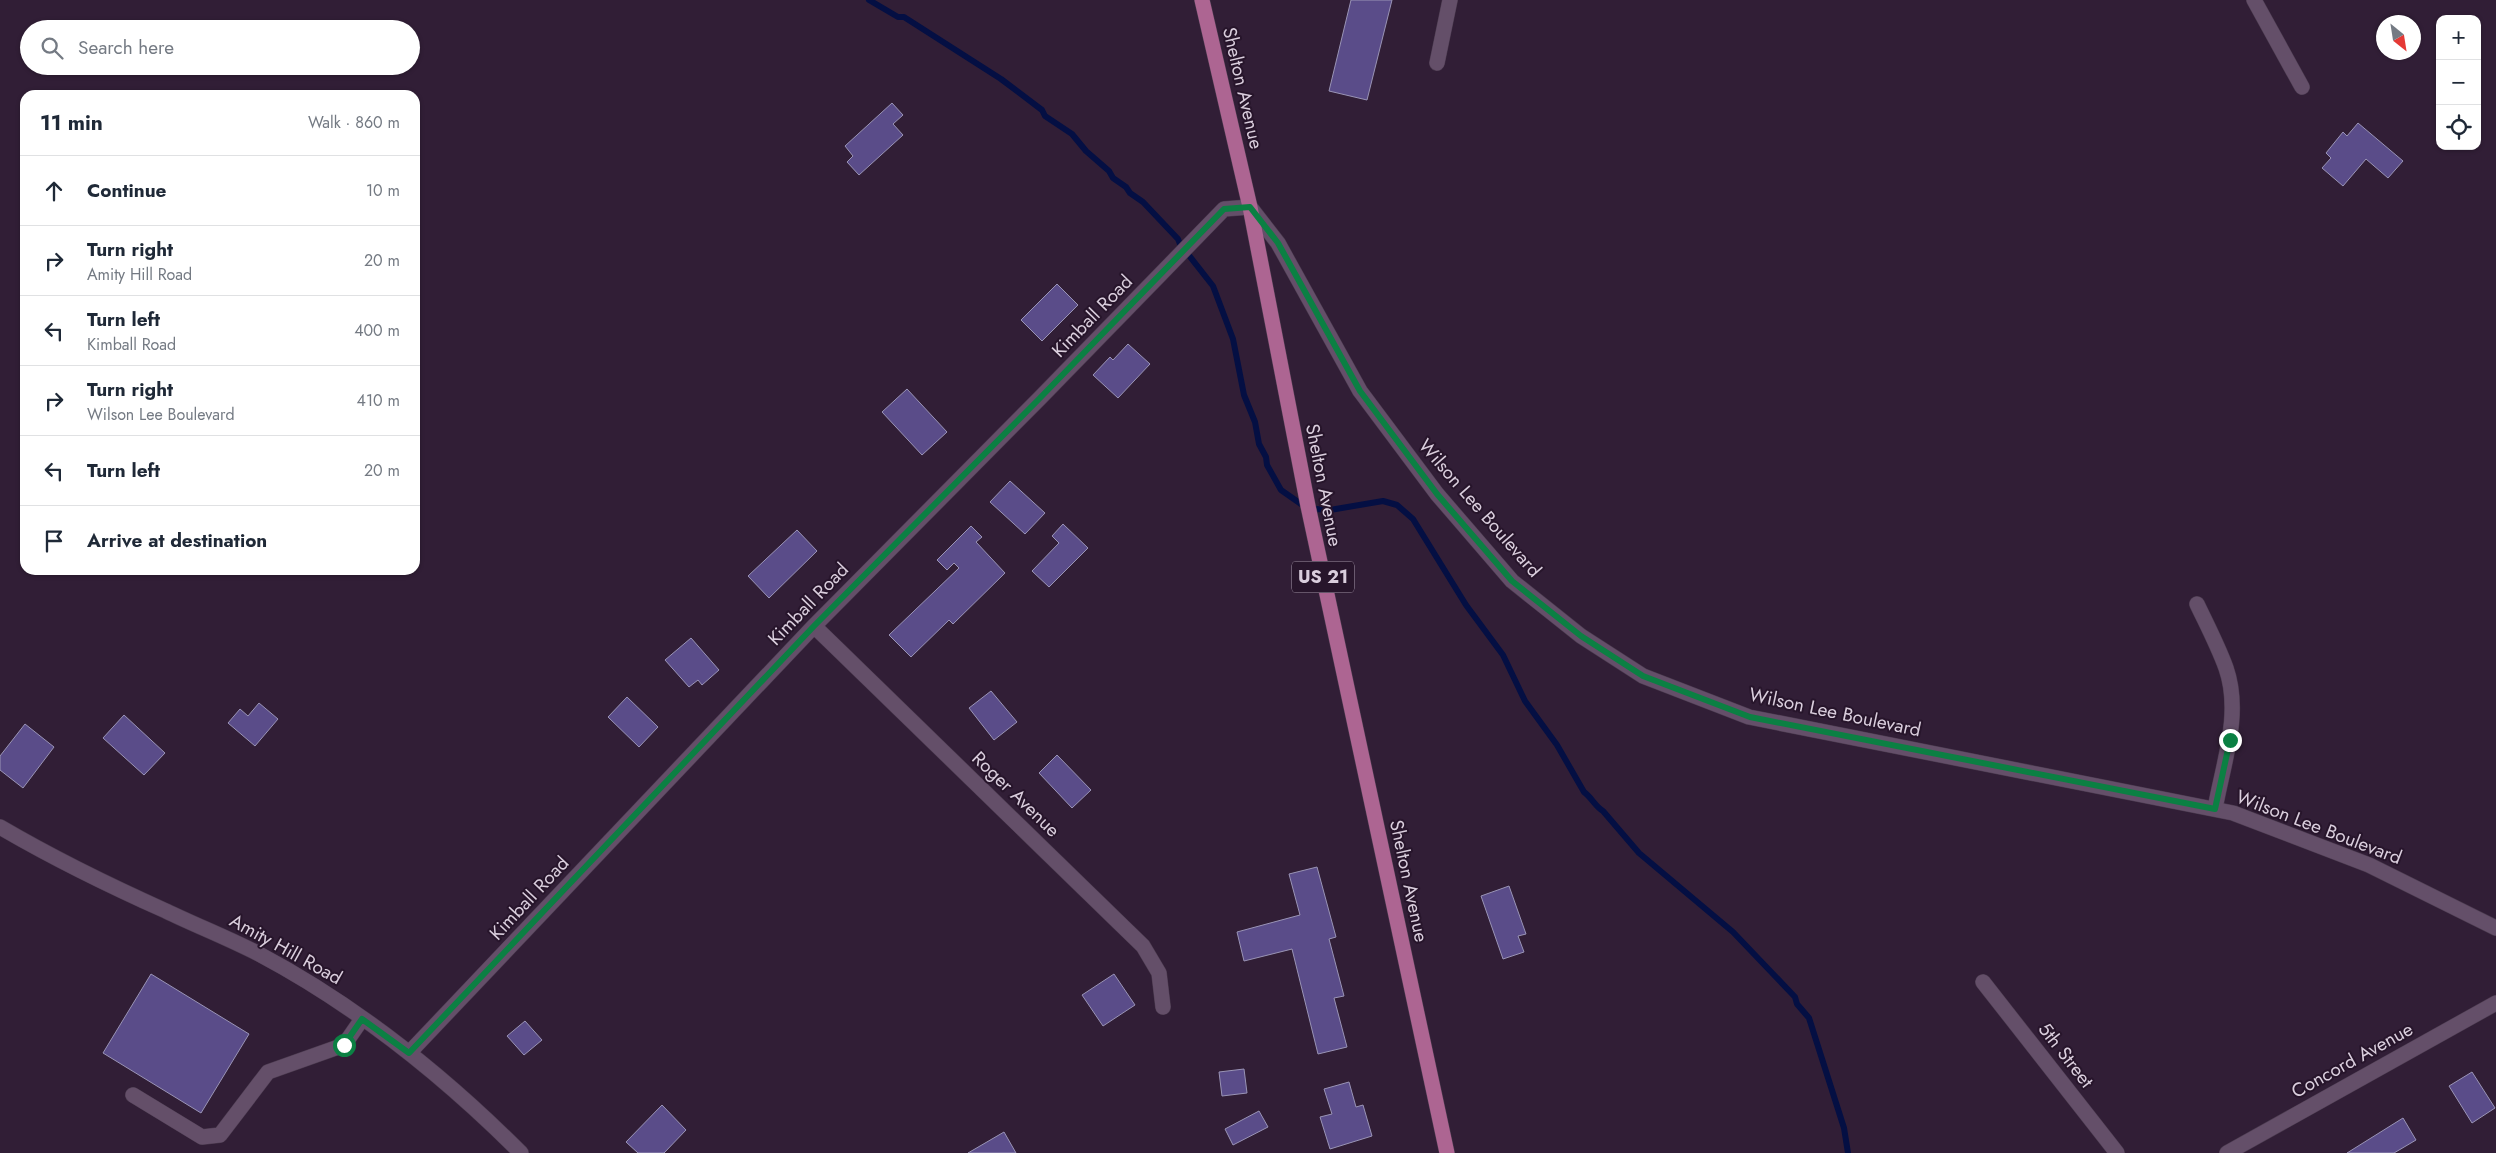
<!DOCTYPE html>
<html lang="en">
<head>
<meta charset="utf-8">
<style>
  :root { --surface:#fff; --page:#f6f6f7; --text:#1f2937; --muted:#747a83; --line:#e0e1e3 }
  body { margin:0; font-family:Jost,sans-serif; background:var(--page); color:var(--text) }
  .controls { position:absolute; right:15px; top:15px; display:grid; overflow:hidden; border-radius:10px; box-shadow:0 1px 4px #0004 }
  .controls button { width:45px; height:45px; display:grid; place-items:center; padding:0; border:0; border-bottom:1px solid var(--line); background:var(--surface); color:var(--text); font:25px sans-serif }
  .compass { position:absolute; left:2376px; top:15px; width:45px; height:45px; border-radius:50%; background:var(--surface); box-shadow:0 1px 4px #0004; rotate:150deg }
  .stop { position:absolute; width:15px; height:15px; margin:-11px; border:4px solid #0b8043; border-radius:50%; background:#fff }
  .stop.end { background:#0b8043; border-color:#fff; box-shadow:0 1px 5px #0008 }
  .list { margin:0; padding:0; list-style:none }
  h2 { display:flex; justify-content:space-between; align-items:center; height:65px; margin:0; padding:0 20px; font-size:21px }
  h2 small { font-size:16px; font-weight:400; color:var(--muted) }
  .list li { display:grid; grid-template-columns:32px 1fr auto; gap:15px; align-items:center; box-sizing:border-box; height:70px; padding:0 20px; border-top:1px solid var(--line) }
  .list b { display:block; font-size:19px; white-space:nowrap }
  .list p { margin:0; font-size:16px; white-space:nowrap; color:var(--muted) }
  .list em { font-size:16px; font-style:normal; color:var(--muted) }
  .icon { flex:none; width:28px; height:28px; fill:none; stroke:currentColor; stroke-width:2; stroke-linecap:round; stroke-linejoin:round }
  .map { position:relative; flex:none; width:2496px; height:1153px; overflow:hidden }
  .search { position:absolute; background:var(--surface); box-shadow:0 1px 4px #0004; left:20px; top:20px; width:400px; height:55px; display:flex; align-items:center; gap:12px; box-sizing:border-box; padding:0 18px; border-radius:28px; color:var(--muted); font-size:19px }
  .panel { position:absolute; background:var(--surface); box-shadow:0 1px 4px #0004; left:20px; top:90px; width:400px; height:485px; border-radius:15px }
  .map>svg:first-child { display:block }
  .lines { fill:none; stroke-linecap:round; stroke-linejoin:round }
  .stream { stroke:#040f43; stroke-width:6 }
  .building { fill:#5a4c89; stroke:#9a94b6 }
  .minor-casing { stroke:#4b3b4f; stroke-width:16 }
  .major-casing { stroke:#4b3b4f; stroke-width:16 }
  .minor { stroke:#644f69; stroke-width:15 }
  .major { stroke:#ad6592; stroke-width:15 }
  .route { stroke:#0b8043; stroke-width:6 }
  .labels { text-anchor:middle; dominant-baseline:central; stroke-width:4; stroke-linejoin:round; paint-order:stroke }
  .shield { fill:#27152b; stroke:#a496a8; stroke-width:1 }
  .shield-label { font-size:18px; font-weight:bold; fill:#dacedd }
  .street-label { font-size:19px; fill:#dacedd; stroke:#27152b }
</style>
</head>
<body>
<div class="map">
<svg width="2496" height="1153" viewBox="0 0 2496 1153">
  <rect width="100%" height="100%" fill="#311e36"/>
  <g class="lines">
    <!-- stream -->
    <path class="stream" d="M869 0 898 17H904L1001 79 1042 110 1045 116 1072 134 1086 151 1109 171 1113 178 1126 187 1130 193 1143 202 1178 239 1180 244 1213 286 1233 339 1244 395 1255 422 1259 444 1266 457 1267 465 1281 490 1301 504 1316 509 1330 510 1383 501 1397 505 1413 519 1466 605 1503 655 1525 701 1557 745 1584 792C1592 798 1595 806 1603 811L1639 853 1733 932 1795 997 1797 1004 1809 1018 1844 1128 1848 1153"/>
  </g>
  <!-- building -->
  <path class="building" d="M1351 0H1392L1367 100 1329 91Z
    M892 103 903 115 893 124 903 135 859 175 847 162 853 156 845 146Z
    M2358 123 2403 161 2388 178 2366 159 2343 186 2322 168 2331 158 2326 153 2343 132 2347 136Z
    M1057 284 1078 305 1042 341 1021 320Z
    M1128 344 1150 364 1118 398 1093 375 1110 357 1113 360Z
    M907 389 947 432 922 455 882 412Z
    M1010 481 1045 513 1025 534 990 502Z
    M1063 524 1088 548 1049 587 1032 571 1059 543 1052 536Z
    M971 526 982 537 976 542 1005 573 953 624 949 620 911 657 889 635 959 568 954 563 947 570 937 560Z
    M797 530 817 551 769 598 748 576Z
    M691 638 719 670 702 685 698 680 689 687 665 660Z
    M991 691 1017 722 994 740 969 708Z
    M627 697 658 727 639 747 608 717Z
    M259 703 278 719 255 746 228 723 240 709 248 716Z
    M124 715 165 753 144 775 103 738Z
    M25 724 54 747 23 788 0 770V756Z
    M1057 755 1091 790 1072 808 1039 773Z
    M1317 867 1336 937 1329 939 1344 996 1334 998 1347 1047 1318 1054 1292 949 1244 961 1237 932 1300 915 1289 874Z
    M1509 886 1526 934 1518 936 1524 952 1503 959 1481 896Z
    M151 974 249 1034 201 1113 103 1053Z
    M1114 974 1135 1005 1103 1026 1082 995Z
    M525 1021 542 1040 524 1055 507 1036Z
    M1244 1069 1247 1093 1222 1096 1219 1072Z
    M2472 1072 2495 1108 2472 1123 2449 1086Z
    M1349 1082 1356 1107 1363 1105 1372 1136 1330 1149 1320 1117 1332 1114 1324 1089Z
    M662 1105 686 1130 664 1153H638L626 1142Z
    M1259 1111 1268 1127 1233 1145 1225 1129Z
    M2403 1118 2416 1140 2394 1153H2347Z
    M1004 1132 1016 1153H968Z"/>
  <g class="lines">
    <defs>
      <path id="minor" d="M2254 0 2302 87
        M1437 63 1450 0
        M2197 604C2207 625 2218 646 2226 668 2242 714 2223 763 2215 809
        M814 626 1143 946 1159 973 1163 1007
        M0 827C53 858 110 886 166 911 197 926 228 938 259 954 355 1005 444 1076 521 1153
        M1983 982 2117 1153
        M409 1053 814 626 1039 399 1224 209 1250 207 1278 243 1360 391 1437 494 1512 581 1581 636 1643 676 1749 717 2233 813 2369 865 2496 928
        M133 1095 202 1137 220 1135 268 1072 344 1045 362 1019
        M2227 1153 2496 1003"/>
      <path id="major" d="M1202 0 1250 207 1308 506 1447 1153"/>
    </defs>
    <!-- minor casing -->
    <use href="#minor" class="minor-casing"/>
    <!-- major casing -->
    <use href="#major" class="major-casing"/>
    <!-- minor -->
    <use href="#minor" class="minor"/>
    <!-- major -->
    <use href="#major" class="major"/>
  </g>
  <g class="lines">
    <!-- route -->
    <path class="route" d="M344 1045 362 1019 409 1053 814 626 1039 399 1224 209 1250 207 1278 243 1360 391 1437 494 1512 581 1581 636 1643 676 1750 717 2215 809 2230 740"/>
  </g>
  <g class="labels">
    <!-- shield labels -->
    <rect class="shield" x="1292" y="561.5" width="62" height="31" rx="4"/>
    <g class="shield-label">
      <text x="1323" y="577">US 21</text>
    </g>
    <!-- street labels -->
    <g class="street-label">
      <text transform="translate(1243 88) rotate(77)">Shelton Avenue</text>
      <text transform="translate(1092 316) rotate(-46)">Kimball Road</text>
      <text transform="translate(1324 485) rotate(79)">Shelton Avenue</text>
      <text transform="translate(1480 508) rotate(49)">Wilson Lee Boulevard</text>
      <text transform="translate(808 604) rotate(-46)">Kimball Road</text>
      <text transform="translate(1835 712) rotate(12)">Wilson Lee Boulevard</text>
      <text transform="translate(1016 794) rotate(44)">Roger Avenue</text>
      <text transform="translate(2319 827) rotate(21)">Wilson Lee Boulevard</text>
      <text transform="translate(1409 881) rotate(78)">Shelton Avenue</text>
      <text transform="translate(529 898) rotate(-47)">Kimball Road</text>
      <text transform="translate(286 949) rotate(29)">Amity Hill Road</text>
      <text transform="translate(2066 1055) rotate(52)">5th Street</text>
      <text transform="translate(2352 1060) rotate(-29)">Concord Avenue</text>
    </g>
  </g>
</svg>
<div class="controls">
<button>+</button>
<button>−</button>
<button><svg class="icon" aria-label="locate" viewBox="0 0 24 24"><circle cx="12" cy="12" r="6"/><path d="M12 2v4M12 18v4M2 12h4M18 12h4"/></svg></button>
</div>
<svg class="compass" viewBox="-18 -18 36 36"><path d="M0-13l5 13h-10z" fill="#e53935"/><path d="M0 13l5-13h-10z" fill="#747a83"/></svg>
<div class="stop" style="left:344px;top:1045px"></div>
<div class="stop end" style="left:2230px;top:740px"></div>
<div class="search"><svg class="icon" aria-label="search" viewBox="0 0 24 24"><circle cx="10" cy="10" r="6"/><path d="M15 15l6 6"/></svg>Search here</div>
<section class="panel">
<h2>11 min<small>Walk · 860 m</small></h2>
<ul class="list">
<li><svg class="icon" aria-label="ahead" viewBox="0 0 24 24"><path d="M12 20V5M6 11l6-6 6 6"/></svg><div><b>Continue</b></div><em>10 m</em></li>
<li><svg class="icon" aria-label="right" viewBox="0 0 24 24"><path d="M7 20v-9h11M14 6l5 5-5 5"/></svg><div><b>Turn right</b><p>Amity Hill Road</p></div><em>20 m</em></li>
<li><svg class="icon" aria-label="left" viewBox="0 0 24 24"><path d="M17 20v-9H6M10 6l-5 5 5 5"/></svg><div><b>Turn left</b><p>Kimball Road</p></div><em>400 m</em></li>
<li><svg class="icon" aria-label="right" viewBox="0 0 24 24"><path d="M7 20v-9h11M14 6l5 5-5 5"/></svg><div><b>Turn right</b><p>Wilson Lee Boulevard</p></div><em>410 m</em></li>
<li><svg class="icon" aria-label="left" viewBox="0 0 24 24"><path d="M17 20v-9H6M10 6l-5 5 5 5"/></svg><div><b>Turn left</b></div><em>20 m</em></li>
<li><svg class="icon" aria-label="arrive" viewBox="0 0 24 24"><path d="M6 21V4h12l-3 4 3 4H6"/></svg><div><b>Arrive at destination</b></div></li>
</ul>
</section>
</div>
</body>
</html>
